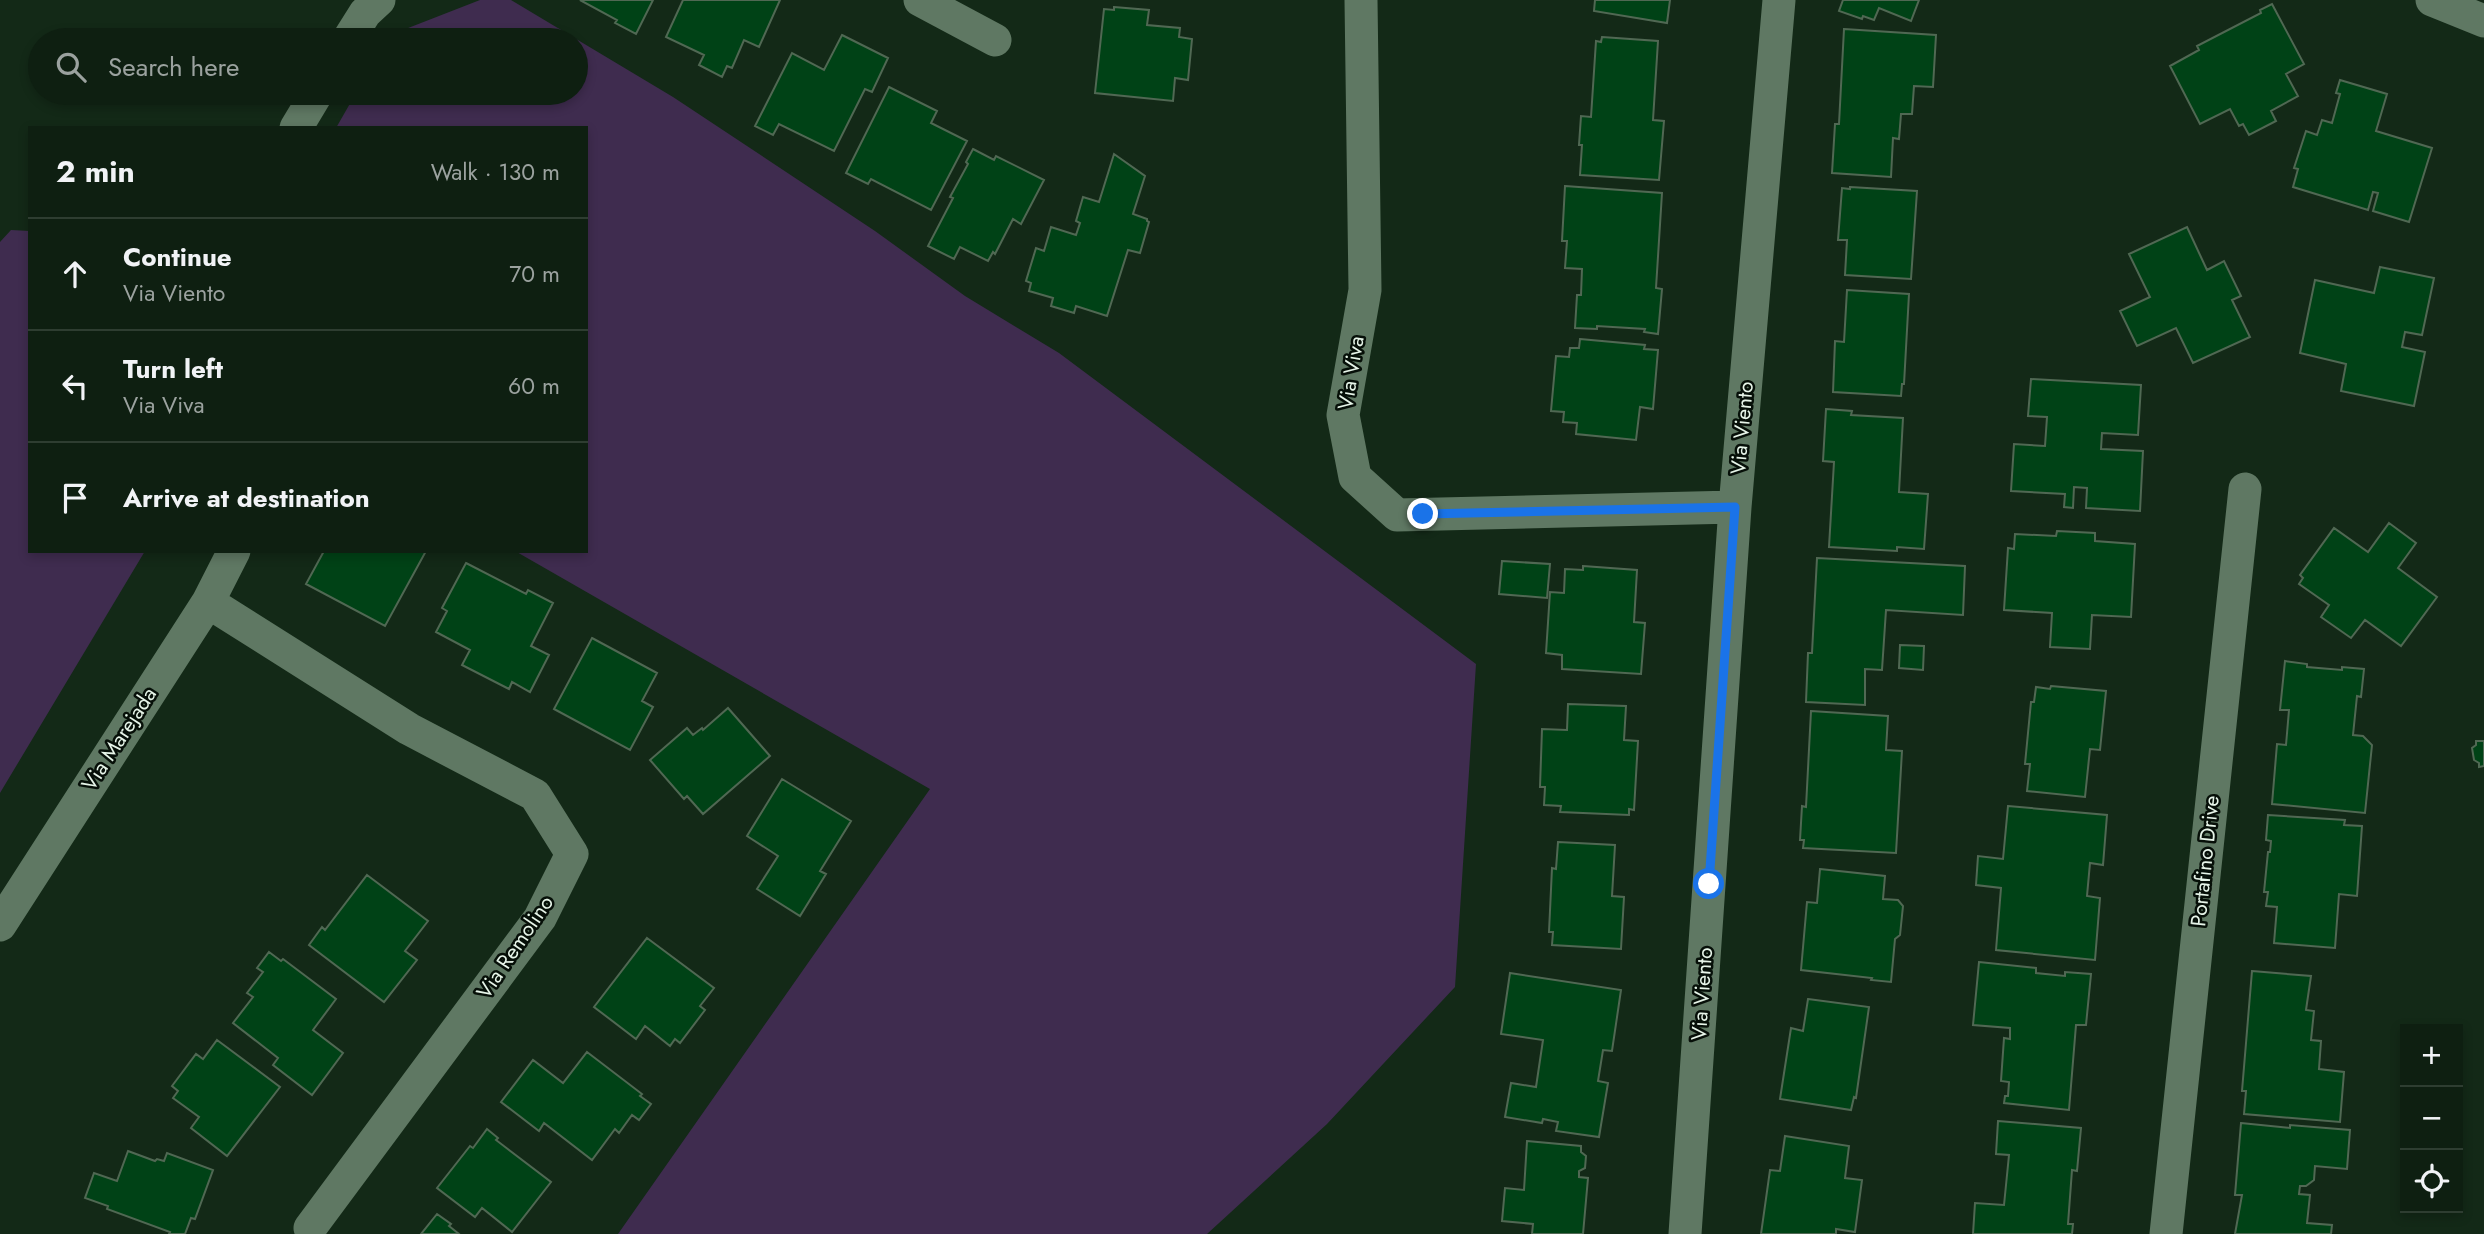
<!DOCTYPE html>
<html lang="en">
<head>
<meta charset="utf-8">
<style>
  :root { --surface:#0e1f11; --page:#17271a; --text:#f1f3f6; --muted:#9ba29f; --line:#2e3d31 }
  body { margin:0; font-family:Jost,sans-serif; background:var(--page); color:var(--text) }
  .controls { position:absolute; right:21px; bottom:21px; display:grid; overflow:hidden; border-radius:0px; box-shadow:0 4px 10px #0003 }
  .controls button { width:63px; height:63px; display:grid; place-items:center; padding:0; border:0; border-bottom:2px solid var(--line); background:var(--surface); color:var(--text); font:35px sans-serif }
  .stop { position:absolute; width:21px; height:21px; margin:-16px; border:5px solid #1a73e8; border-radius:50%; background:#fff }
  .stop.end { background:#1a73e8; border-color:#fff; box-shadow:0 2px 7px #0008 }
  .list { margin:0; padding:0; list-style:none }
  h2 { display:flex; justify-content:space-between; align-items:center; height:91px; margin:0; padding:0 28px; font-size:30px }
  h2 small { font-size:23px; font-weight:400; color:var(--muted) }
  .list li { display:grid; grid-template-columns:46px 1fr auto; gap:21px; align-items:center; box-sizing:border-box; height:112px; padding:0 28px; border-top:2px solid var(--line) }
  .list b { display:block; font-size:26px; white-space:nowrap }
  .list p { margin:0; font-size:23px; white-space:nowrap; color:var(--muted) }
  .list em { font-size:23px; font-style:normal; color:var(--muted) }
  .icon { flex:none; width:38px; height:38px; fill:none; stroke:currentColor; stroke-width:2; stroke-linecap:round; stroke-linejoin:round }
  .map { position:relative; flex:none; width:2484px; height:1234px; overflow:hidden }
  .search { position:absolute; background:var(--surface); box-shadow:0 4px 10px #0003; left:28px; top:28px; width:560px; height:77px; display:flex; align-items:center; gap:18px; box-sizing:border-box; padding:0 24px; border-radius:38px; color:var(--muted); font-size:26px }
  .panel { position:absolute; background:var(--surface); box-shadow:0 4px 10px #0003; left:28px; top:126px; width:560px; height:427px; border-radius:0px }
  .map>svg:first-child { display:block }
  .green { fill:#3f2c4f }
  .building { fill:#004216; stroke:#506853; stroke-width:2 }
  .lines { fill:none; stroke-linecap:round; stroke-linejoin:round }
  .minor { stroke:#5f7863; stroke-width:33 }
  .route { stroke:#1a73e8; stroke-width:9 }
  .labels { text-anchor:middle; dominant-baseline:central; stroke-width:5; stroke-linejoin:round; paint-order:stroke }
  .street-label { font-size:21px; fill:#e7f5e9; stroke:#060f08 }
</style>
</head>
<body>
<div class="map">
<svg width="2484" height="1234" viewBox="0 0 2484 1234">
  <rect width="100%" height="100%" fill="#132917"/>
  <!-- green -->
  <path class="green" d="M480 0H511L673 97 875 231 965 296 1059 353 1476 664 1455 987 1327 1124 1207 1234H618L930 789 515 551H586V128H336L356 93H576V40H394L403 30Z
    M11 230 30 231V551H145L0 793V242Z"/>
  <!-- building -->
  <path class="building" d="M580 0H653L636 34 615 23 617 20Z
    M683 0H780L759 47 744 40 732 68 727 66 722 77 699 65 704 55 666 37Z
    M1595 0H1670L1667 23 1594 11Z
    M1843 0H1919L1911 21 1879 8 1874 20 1863 16 1862 19 1839 11Z
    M2272 4 2304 64 2286 74 2298 96 2271 111 2276 121 2249 135 2243 124 2239 126 2230 109 2200 124 2170 66 2199 50 2197 46 2261 13 2260 10Z
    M1114 7 1149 10 1147 25 1180 28 1179 37 1192 39 1188 80 1175 78 1173 101 1095 93 1104 9 1114 10Z
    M1844 29 1936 35 1933 87 1914 86 1912 114H1901L1899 139 1893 138 1891 177 1832 173 1835 124H1839Z
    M842 35 888 58 872 92 865 89 834 151 779 124 773 135 755 126 792 53 824 70Z
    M1602 37 1658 41 1653 120 1664 121 1659 180 1580 175 1582 145H1579L1581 116 1591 117 1596 41 1601 42Z
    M2340 80 2387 94 2376 131 2432 148 2409 222 2373 211 2378 193 2373 192 2368 210 2293 187 2298 169 2294 168 2306 131 2317 135 2322 120 2332 123 2340 94 2336 93Z
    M889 87 937 111 931 123 967 141 931 210 871 179 868 184 846 173Z
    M973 149 994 160 996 156 1044 180 1021 224 1013 219 995 254 993 252 988 261 960 247 954 259 928 246 953 198 950 197 968 164 966 162Z
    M1114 154 1145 176 1133 214 1147 219V221L1149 222 1140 253 1128 250 1107 316 1076 306 1074 313 1051 306 1053 298 1029 291 1031 283 1026 281 1036 248 1044 251 1051 227 1076 235 1080 223 1076 221 1083 197 1099 202Z
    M1565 186 1662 193 1656 288 1662 289 1658 334 1644 332 1645 329 1597 326V329L1575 328 1577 295H1581L1582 269 1565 268 1567 241H1562Z
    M1850 187 1917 191 1911 279 1845 275 1847 240H1838L1842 188 1850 189Z
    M2187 227 2207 270 2224 261 2241 296 2232 300 2250 337 2193 363 2176 328 2137 346 2120 311 2150 297 2129 254Z
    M2380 267 2434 278 2422 335 2405 332 2402 347 2425 352 2414 406 2341 391 2346 364 2300 353 2315 280 2374 293Z
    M1847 290 1909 294 1904 384H1902L1901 396 1833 392 1835 341 1844 342Z
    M1580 339 1645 345 1644 349 1658 350 1653 409 1640 407 1636 440 1576 434 1577 423 1563 422 1564 412 1551 411 1556 356 1569 357 1570 348H1579Z
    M2031 379 2141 385 2138 435 2102 433 2101 449 2143 451 2140 511 2086 508 2087 488 2074 487 2073 508 2064 507 2065 494 2011 491 2014 444 2045 446 2047 417 2028 416Z
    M1826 409 1852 411 1851 415 1903 418 1899 492 1928 494 1924 549 1897 547V551L1829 547 1834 462 1823 461Z
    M2389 523 2416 543 2398 568 2437 597 2401 646 2365 620 2351 638 2321 617 2329 605 2299 584 2303 578 2300 575 2334 528 2368 552Z
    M2057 531 2095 533V541L2135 544 2131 617 2092 615 2090 649 2050 647 2052 613 2004 610 2008 548 2014 549 2015 534 2056 536Z
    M324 551H426L385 626 306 584Z
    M1817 558 1965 566 1963 615 1886 610 1882 670 1865 669V705L1806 702 1808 653H1812Z
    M1502 561 1550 564 1547 598 1499 594Z
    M466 563 526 594 528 590 553 603 531 646 549 655 530 692 512 682 509 689 462 665 470 650 436 632 447 611 442 608Z
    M1583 566 1637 570 1634 622 1645 623 1641 674 1562 669V655L1546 653 1550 592 1564 593 1565 569 1583 570Z
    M592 638 657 673 642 701 653 707 630 750 554 709Z
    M1900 645 1924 646 1923 670 1899 668Z
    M2285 661 2307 664V667L2342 670V667L2364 669 2361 697 2357 696 2353 735 2363 736 2372 745 2365 813 2272 804 2277 744 2286 745 2289 710H2280Z
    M2051 686 2106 691 2100 750 2090 749 2085 797 2027 791 2030 764H2025L2031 702H2034L2036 687 2050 689Z
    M1568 704 1626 706 1624 740 1638 741 1634 810 1629 809V815L1560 812 1561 806 1544 805 1545 787H1540L1542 729 1567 730Z
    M728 708 770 756 703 814 687 796 684 799 650 760 687 728 693 735 702 728 703 730Z
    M1811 711 1888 716 1886 750 1902 751 1896 853 1803 848 1804 840H1800L1802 806 1806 807Z
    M2476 741H2484V766L2479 767V763L2474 760 2472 748 2476 745Z
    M782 779 851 821 820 871 826 874 800 916 757 889 778 856 747 836Z
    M2008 806 2107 815 2103 865 2090 863 2087 896 2100 898 2095 960 1996 950 2001 888 1976 885 1978 856 2003 859Z
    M2268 815 2345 820 2344 825 2362 826 2357 896 2339 894 2335 948 2274 943 2277 907 2266 906 2268 892H2264L2268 852H2270L2271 841 2266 840Z
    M1558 842 1615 845 1612 896 1624 897 1621 949 1552 945 1553 932H1549L1552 868 1556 869Z
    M1820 869 1885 876 1883 899 1898 900 1903 906 1900 935 1895 939 1891 982 1871 980 1872 978 1801 970 1807 902 1817 903Z
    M367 875 428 921 405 951 417 960 384 1002 309 945 322 927 325 930Z
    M647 938 714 988 700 1006 705 1010 680 1043 675 1039 670 1046 645 1026 636 1039 594 1007Z
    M269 952 281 961 283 959 336 999 313 1030 343 1053 312 1095 273 1065 278 1058 233 1023 253 997 247 993 263 972 257 968Z
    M1979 962 2036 968V973L2065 976V972L2091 974 2086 1025H2076L2069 1110 2004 1103 2005 1096H2008L2009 1082 2001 1081 2004 1038 2010 1039V1028L1973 1025Z
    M2252 971 2311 976 2306 1010 2314 1011 2311 1040 2321 1041 2319 1069 2344 1072 2340 1122 2244 1114 2246 1091H2242Z
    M1510 973 1621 990 1612 1051 1603 1050 1598 1081 1608 1083 1599 1137 1556 1131 1558 1122 1543 1119 1542 1123 1505 1117 1511 1083 1536 1087 1543 1040 1501 1034Z
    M1808 999 1869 1007 1856 1098 1854 1097 1851 1110 1780 1099 1791 1028 1803 1031Z
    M217 1040 280 1087 227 1156 191 1128 199 1117 173 1098 178 1091 172 1086 196 1054 203 1059Z
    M587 1052 642 1094 640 1096 651 1104 639 1120 632 1115 619 1133 615 1129 592 1160 544 1123 539 1131 501 1102 533 1060 563 1083Z
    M1998 1121 2081 1128 2077 1171 2072 1170 2068 1224H2073L2072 1234H1973L1975 1203 2004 1205 2009 1155 1996 1154Z
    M2241 1123 2290 1128V1125L2350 1130 2347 1169 2315 1166 2314 1180 2306 1186H2300L2299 1194 2310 1195 2307 1223 2332 1225 2331 1234H2235L2242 1195H2235Z
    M487 1129 498 1138 496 1140 551 1182 512 1232 482 1208 475 1217 437 1188 470 1146 473 1148Z
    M1785 1136 1849 1146 1845 1178 1862 1180 1855 1232 1836 1229V1234H1761L1770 1170 1780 1171Z
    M1527 1141 1581 1146V1152L1586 1156 1585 1168 1579 1171V1177L1588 1178 1583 1234H1532L1533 1224 1502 1221 1505 1188 1524 1190Z
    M128 1151 155 1161 157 1159 164 1161 167 1153 213 1170 195 1219 191 1218 185 1234H169L170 1232 107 1209 108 1206 85 1198 94 1173 117 1181Z
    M437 1214 451 1224 449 1226 459 1234H421Z"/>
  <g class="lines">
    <!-- minor -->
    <path class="minor" d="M920 0 995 40
      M1361 0 1365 290 1343 415 1355 477 1397 515 1735 507
      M2432 0 2484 21
      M348 40 365 13 379 0
      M296 128 317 93
      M208 602 409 729 535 795 572 854 540 918 310 1228
      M0 925 208 602 234 551
      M1685 1234 1735 507 1779 0
      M2166 1234 2245 489"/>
  </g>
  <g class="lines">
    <!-- route -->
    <path class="route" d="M1423 514 1735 507 1709 884"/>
  </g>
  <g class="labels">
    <!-- street labels -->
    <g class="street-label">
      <text transform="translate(1351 373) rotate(-81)">Via Viva</text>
      <text transform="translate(1742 428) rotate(-85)">Via Viento</text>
      <text transform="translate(119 739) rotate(-57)">Via Marejada</text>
      <text transform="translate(2205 861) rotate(-84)">Portafino Drive</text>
      <text transform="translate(515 947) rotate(-56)">Via Remolino</text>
      <text transform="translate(1702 994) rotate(-86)">Via Viento</text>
    </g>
  </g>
</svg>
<div class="controls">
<button>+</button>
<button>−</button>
<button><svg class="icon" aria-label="locate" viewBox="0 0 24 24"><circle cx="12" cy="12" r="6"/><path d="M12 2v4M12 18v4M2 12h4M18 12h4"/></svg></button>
</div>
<div class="stop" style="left:1709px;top:884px"></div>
<div class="stop end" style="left:1423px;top:514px"></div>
<div class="search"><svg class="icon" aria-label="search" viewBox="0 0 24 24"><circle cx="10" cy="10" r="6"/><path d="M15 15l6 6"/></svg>Search here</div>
<section class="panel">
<h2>2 min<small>Walk · 130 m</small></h2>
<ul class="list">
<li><svg class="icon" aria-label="ahead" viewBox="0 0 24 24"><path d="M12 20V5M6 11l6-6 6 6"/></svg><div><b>Continue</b><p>Via Viento</p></div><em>70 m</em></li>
<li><svg class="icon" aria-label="left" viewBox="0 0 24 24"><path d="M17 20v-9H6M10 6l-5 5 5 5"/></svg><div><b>Turn left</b><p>Via Viva</p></div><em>60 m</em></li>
<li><svg class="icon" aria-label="arrive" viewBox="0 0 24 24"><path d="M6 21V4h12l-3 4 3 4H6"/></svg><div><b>Arrive at destination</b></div></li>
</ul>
</section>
</div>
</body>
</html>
